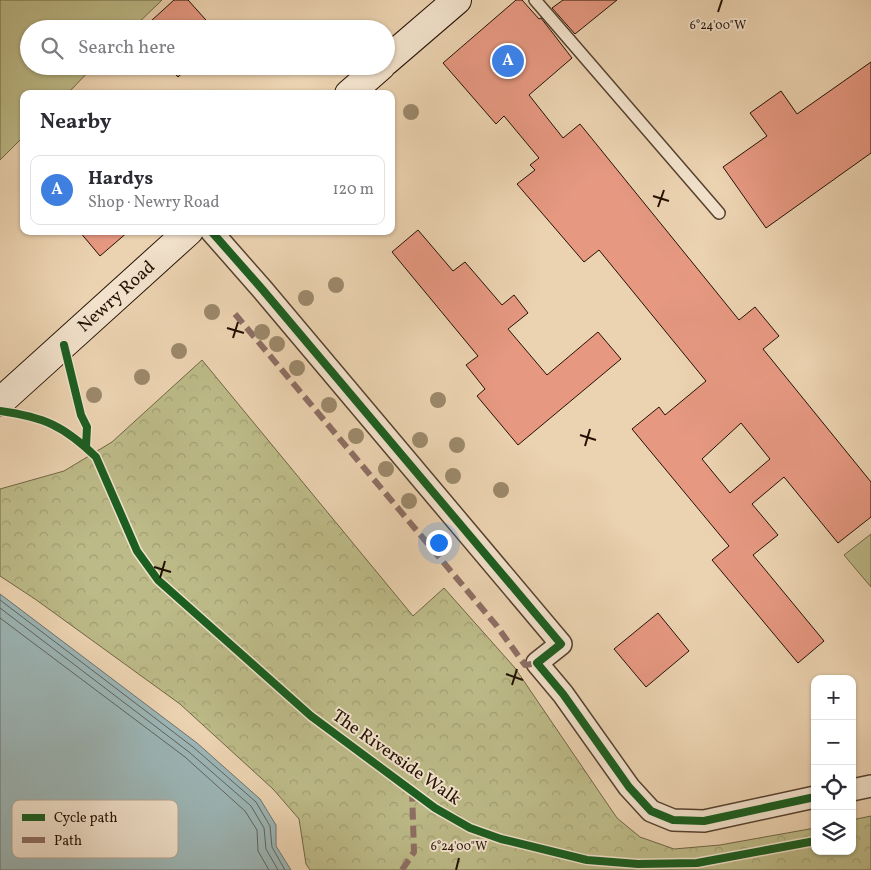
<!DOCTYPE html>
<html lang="en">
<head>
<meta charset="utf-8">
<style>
  :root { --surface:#fff; --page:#f7f7f7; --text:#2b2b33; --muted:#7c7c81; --line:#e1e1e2; --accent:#ea580c }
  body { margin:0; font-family:Vollkorn,serif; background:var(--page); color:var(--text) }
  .controls { position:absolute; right:15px; bottom:15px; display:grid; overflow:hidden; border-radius:10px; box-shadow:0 1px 4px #0004 }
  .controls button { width:45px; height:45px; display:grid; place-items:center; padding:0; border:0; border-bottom:1px solid var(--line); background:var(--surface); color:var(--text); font:25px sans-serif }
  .you { position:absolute; left:438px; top:542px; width:18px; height:18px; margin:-12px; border:4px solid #fff; border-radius:50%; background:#1a73e8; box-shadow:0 0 0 8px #1a73e833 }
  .badge { display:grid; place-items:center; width:32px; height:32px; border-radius:50%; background:var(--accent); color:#fff; font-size:16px; font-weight:700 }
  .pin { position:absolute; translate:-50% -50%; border:2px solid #fff; box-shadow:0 1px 5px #0006 }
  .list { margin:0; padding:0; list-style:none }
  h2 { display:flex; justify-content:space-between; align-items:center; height:65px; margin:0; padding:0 20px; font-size:21px }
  h2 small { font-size:16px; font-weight:400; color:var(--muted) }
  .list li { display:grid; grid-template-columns:32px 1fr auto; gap:15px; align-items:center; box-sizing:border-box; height:70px; margin:0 10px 10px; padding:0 10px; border:1px solid var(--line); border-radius:10px }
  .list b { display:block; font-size:19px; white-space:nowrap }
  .list p { margin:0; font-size:16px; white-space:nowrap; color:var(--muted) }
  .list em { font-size:16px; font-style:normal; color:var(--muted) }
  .icon { flex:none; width:28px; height:28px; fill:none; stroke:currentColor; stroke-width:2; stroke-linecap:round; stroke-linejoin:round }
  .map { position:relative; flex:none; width:871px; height:870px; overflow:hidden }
  .search { position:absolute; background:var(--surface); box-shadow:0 1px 4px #0004; left:20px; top:20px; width:375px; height:55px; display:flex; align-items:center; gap:12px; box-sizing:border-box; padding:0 18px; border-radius:28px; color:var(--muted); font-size:19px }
  .panel { position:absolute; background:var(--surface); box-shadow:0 1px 4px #0004; left:20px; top:90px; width:375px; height:145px; border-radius:10px }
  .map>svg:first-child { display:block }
  .grass { fill:#bcba87; stroke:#706645 }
  .park { fill:url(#park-crowns); stroke:#706645 }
  .water { fill:#9cb5b5; stroke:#6c736e }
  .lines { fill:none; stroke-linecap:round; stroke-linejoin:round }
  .shore { stroke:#60635c; stroke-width:1 }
  .building { fill:#e69881; stroke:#241103; fill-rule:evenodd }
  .service-casing { stroke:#56412e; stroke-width:14 }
  .minor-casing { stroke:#56412e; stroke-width:24 }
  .secondary-casing { stroke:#241103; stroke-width:30 }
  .service { stroke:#f2e2cc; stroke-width:11 }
  .minor { stroke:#f2e2cc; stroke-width:21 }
  .secondary { stroke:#f2e2cc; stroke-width:28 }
  .quiet { stroke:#8d6e63; stroke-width:6; stroke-dasharray:12 6; stroke-linecap:butt }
  .cycleway-casing { stroke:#f2e2cc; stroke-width:11 }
  .cycleway { stroke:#1b5e20; stroke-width:8 }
  .tree { fill:#9b886a }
  .ticks { fill:none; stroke:#241103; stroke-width:2 }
  .labels { text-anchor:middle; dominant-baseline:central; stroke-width:4; stroke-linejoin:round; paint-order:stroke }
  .street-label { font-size:18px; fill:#241103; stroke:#f2e2cc }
  .key { fill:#f2e2cc; stroke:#b4a390; stroke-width:1 }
  .key-label { font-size:14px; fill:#241103 }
  .ticks-label { font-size:12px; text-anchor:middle; fill:#241103; stroke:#f2e2cc; stroke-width:4; stroke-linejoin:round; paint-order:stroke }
</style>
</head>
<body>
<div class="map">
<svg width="871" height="870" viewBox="0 0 871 870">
  <defs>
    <pattern id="park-crowns" width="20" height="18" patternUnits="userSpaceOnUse" patternTransform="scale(1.25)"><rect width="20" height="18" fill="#bcba87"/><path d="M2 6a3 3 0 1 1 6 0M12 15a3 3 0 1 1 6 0" fill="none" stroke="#a19f73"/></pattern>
  </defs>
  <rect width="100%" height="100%" fill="#ebd2b0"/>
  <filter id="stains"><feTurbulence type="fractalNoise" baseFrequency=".004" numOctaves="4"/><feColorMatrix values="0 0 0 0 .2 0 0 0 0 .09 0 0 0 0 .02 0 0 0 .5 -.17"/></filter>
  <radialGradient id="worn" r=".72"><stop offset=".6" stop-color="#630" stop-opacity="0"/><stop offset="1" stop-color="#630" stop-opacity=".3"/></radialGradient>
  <!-- grass -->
  <path class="grass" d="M0 0H162L132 29H29V66H94L67 94H24V136L0 160Z
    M871 534V587L844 555Z"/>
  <!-- park -->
  <path class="park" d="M202 360 413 616 444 588 515 668 617 818 640 837 674 849 720 845 815 828V851H852V820L871 816V870H310L306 864 299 819 273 789 180 704 35 599 0 576V489L64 471 112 442Z"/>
  <!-- water -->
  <path class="water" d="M0 594 197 743 260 799 276 825V846L291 870H0Z"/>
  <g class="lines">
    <!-- shore -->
    <path class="shore" d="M0 600 193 747 256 802 270 826 272 847 285 870
      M0 608 189 752 251 806 264 828 266 849 278 870
      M0 618 185 757 245 811 257 830 258 851 269 870"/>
  </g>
  <!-- building -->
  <path class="building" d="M174 0H188L214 29H158L151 21Z
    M516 0H522L539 19 541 18 572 58 529 95 563 138 580 124 739 320 755 307 779 336 763 349 871 482V517L838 543 784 477 752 504 778 535 753 555 824 641 798 663 712 560 729 546 632 429 659 407 665 415 706 381 599 250 584 262 517 184 535 170 530 165 539 158 504 116 496 124 443 63ZM741 423 770 459 730 493 702 459Z
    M563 0H617L575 34 552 8Z
    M871 62V153L766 228 723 167 767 136 750 113 781 91 797 114Z
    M168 66H190L178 77Z
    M418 230 453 271 465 262 502 305 514 295 528 313 508 329 547 375 598 332 621 359 518 445 477 396 485 389 466 365 478 356 392 252Z
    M79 231H129L100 256Z
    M658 613 689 651 646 687 614 649Z"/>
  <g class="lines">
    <defs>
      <path id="service" d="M535 0 719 213"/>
      <path id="minor" d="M211 231 262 289 561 644 537 663 563 694 629 787 651 811 673 820 704 821 815 797
        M852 790 871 786"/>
      <path id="secondary" d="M386 61 457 0
        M349 94 381 66
        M0 402 189 231"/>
    </defs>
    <!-- service casing -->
    <use href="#service" class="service-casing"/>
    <!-- minor casing -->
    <use href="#minor" class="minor-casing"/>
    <!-- secondary casing -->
    <use href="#secondary" class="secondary-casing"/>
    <!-- service -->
    <use href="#service" class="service"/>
    <!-- minor -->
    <use href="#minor" class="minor"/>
    <!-- secondary -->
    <use href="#secondary" class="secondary"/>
    <!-- quiet -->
    <path class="quiet" d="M235 314 496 625 525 665 537 663
      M402 870 414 852 412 790"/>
    <defs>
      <path id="cycleway" d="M211 231 262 289 561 644 537 663 563 694 629 787 651 811 673 820 704 821 815 797
        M64 345 81 415 87 427 86 447
        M0 411C44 417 64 426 96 457L137 551 158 580 311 716 435 808 470 828 501 839 587 860 638 864 697 863 815 841"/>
    </defs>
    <!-- cycleway casing -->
    <use href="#cycleway" class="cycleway-casing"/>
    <!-- cycleway -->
    <use href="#cycleway" class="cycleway"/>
  </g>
  <!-- trees -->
  <g class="tree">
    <circle cx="411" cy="112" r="8"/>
    <circle cx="336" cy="285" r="8"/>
    <circle cx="306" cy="298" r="8"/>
    <circle cx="212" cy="312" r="8"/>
    <circle cx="262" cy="332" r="8"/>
    <circle cx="277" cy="344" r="8"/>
    <circle cx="179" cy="351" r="8"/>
    <circle cx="297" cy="368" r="8"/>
    <circle cx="142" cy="377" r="8"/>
    <circle cx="94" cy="395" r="8"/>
    <circle cx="438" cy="400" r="8"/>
    <circle cx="329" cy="405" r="8"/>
    <circle cx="356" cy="436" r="8"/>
    <circle cx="420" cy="440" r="8"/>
    <circle cx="457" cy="445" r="8"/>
    <circle cx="386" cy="469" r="8"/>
    <circle cx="453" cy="476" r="8"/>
    <circle cx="501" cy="490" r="8"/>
    <circle cx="409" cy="501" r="8"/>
  </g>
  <!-- ticks -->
  <path class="ticks" d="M718 12 722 0M653 196 669 201M658 207 664 190M227 328 244 333M233 338 238 322M580 435 596 440M585 446 590 429M154 567 171 572M160 578 165 561M506 674 523 680M512 685 517 669M456 870 459 858"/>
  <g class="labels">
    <!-- street labels -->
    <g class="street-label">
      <text transform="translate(117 297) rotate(-42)">Newry Road</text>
      <text transform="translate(396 758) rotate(35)">The Riverside Walk</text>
    </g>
  </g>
  <!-- legend -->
  <rect x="12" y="800" width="166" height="58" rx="8" class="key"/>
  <rect x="22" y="814" width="23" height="7" fill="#1b5e20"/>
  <rect x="22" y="837" width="23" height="6" fill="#8d6e63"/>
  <g class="key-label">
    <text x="54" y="822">Cycle path</text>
    <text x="54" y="845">Path</text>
  </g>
  <g class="ticks-label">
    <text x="718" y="29">6°24'00"W</text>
    <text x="459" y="850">6°24'00"W</text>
  </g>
  <rect width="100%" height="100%" filter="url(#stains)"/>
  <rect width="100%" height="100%" fill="url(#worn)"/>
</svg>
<div class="controls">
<button>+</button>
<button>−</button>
<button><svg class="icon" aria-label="locate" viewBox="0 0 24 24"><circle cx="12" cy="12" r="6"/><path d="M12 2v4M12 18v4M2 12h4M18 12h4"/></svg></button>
<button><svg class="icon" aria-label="layers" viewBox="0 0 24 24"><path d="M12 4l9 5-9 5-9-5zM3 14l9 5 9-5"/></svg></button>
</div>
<div class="you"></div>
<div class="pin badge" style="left:508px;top:61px;background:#3f7fe0">A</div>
<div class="search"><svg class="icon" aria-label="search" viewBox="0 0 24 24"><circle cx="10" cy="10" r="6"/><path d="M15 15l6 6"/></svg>Search here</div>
<section class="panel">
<h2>Nearby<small></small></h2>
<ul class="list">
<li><span class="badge" style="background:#3f7fe0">A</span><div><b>Hardys</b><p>Shop · Newry Road</p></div><em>120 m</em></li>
</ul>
</section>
</div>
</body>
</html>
